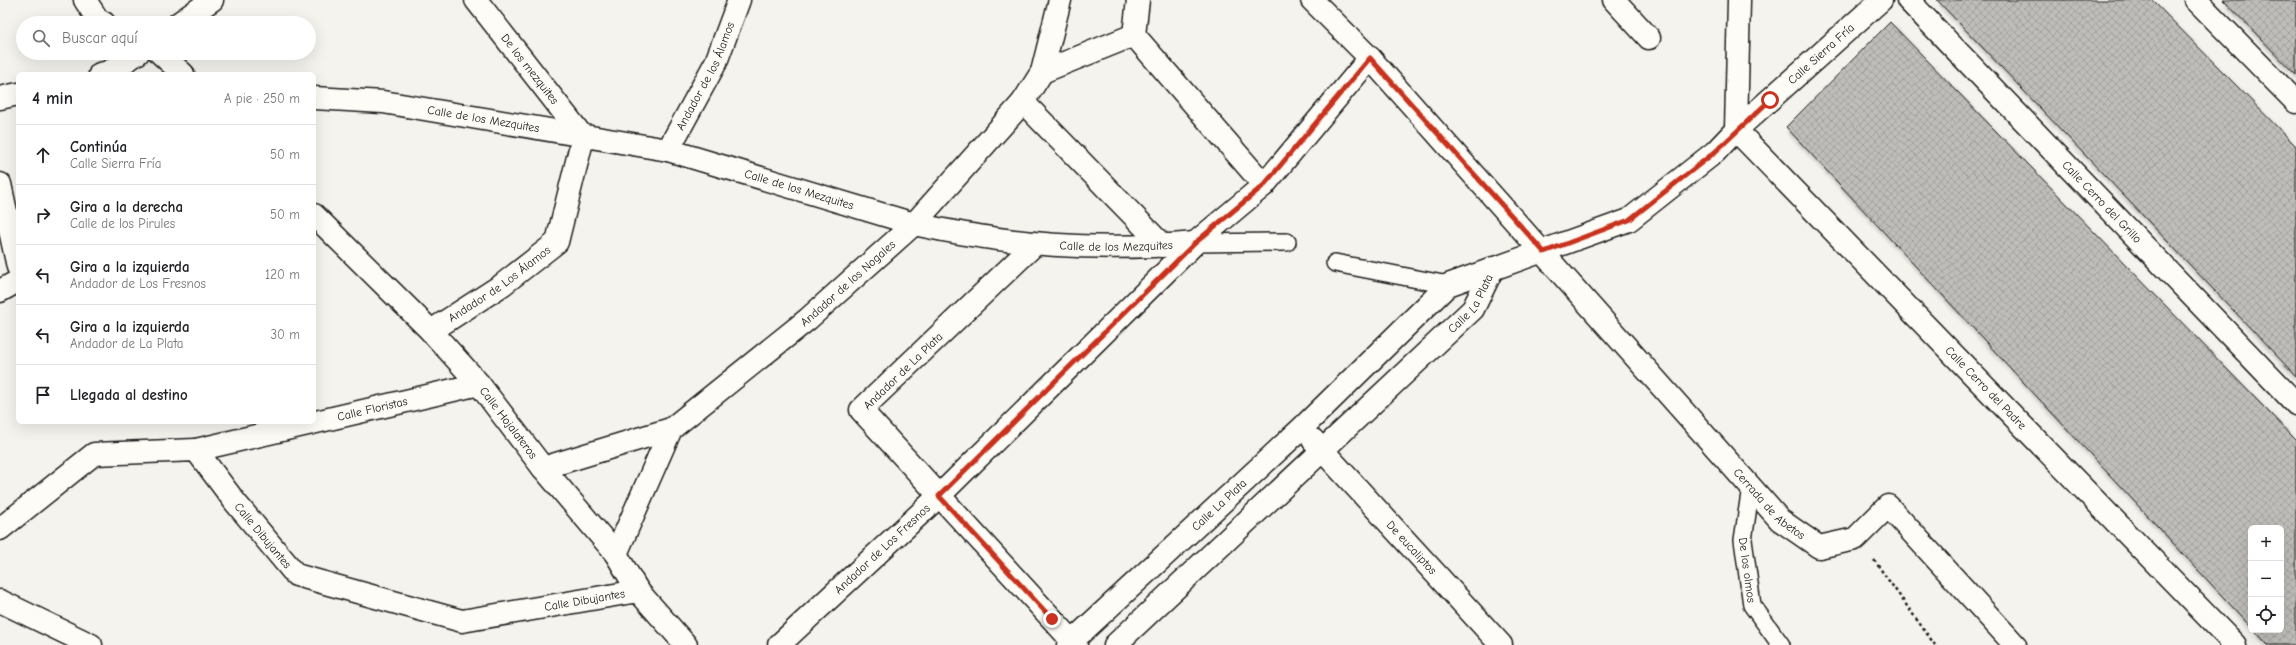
<!DOCTYPE html>
<html lang="es">
<head>
<meta charset="utf-8">
<style>
  :root { --surface:#fff; --page:#f6f6f6; --text:#202124; --muted:#757577; --line:#e0e0e0 }
  body { margin:0; font-family:"Comic Neue",sans-serif; background:var(--page); color:var(--text) }
  .controls { position:absolute; right:12px; bottom:12px; display:grid; overflow:hidden; border-radius:6px; box-shadow:0 4px 16px #0002 }
  .controls button { width:36px; height:36px; display:grid; place-items:center; padding:0; border:0; border-bottom:1px solid var(--line); background:var(--surface); color:var(--text); font:20px sans-serif }
  .stop { position:absolute; width:12px; height:12px; margin:-9px; border:3px solid #c8321e; border-radius:50%; background:#fff }
  .stop.end { background:#c8321e; border-color:#fff; box-shadow:0 1px 4px #0008 }
  .list { margin:0; padding:0; list-style:none }
  h2 { display:flex; justify-content:space-between; align-items:center; height:52px; margin:0; padding:0 16px; font-size:17px }
  h2 small { font-size:13px; font-weight:400; color:var(--muted) }
  .list li { display:grid; grid-template-columns:26px 1fr auto; gap:12px; align-items:center; box-sizing:border-box; height:60px; padding:0 16px; border-top:1px solid var(--line) }
  .list b { display:block; font-size:15px; white-space:nowrap }
  .list p { margin:0; font-size:13px; white-space:nowrap; color:var(--muted) }
  .list em { font-size:13px; font-style:normal; color:var(--muted) }
  .icon { flex:none; width:22px; height:22px; fill:none; stroke:currentColor; stroke-width:2; stroke-linecap:round; stroke-linejoin:round }
  .map { position:relative; flex:none; width:2296px; height:645px; overflow:hidden }
  .search { position:absolute; background:var(--surface); box-shadow:0 4px 16px #0002; left:16px; top:16px; width:300px; height:44px; display:flex; align-items:center; gap:10px; box-sizing:border-box; padding:0 14px; border-radius:22px; color:var(--muted); font-size:15px }
  .panel { position:absolute; background:var(--surface); box-shadow:0 4px 16px #0002; left:16px; top:72px; width:300px; height:352px; border-radius:6px }
  .map>svg:first-child { display:block }
  .building { fill:url(#building-cross-hatch); stroke:#1c1c1c; filter:url(#shadow) }
  .lines { fill:none; stroke-linecap:round; stroke-linejoin:round }
  .lane-casing { stroke:#1c1c1c; stroke-width:20 }
  .street-casing { stroke:#1c1c1c; stroke-width:25 }
  .path { stroke:#1c1c1c; stroke-width:2.5; stroke-dasharray:3 3; stroke-linecap:butt }
  .lane { stroke:#fdfcf7; stroke-width:17 }
  .street { stroke:#fdfcf7; stroke-width:22 }
  .route { stroke:#c8321e; stroke-width:5 }
  .labels { text-anchor:middle; dominant-baseline:central; stroke-width:3.5; stroke-linejoin:round; paint-order:stroke }
  .street-label { font-size:12px; fill:#1c1c1c; stroke:#fdfcf7 }
</style>
</head>
<body>
<div class="map">
<svg width="2296" height="645" viewBox="0 0 2296 645">
  <defs>
    <pattern id="building-cross-hatch" width="8" height="8" patternUnits="userSpaceOnUse"><rect width="8" height="8" fill="#bebdba"/><path d="M0 0l8 8M0 8l8-8" fill="none" stroke="#a3a29f"/></pattern>
    <filter id="shadow"><feDropShadow dx="2.5" dy="4.5" stdDeviation="2" flood-color="#0004"/></filter>
  </defs>
  <rect width="100%" height="100%" fill="#f4f3ee"/>
  <filter id="ink" filterUnits="userSpaceOnUse"><feTurbulence type="fractalNoise" baseFrequency=".025" numOctaves="2"/><feDisplacementMap in="SourceGraphic" scale="8" xChannelSelector="R" yChannelSelector="G"/><feConvolveMatrix kernelMatrix="1 2 1 2 8 2 1 2 1" color-interpolation-filters="sRGB"/></filter>
  <g filter="url(#ink)">
    <!-- building -->
    <path class="building" d="M1937 0H2152L2296 146V376Z
      M2223 0H2296V75Z
      M1890 22 2296 440V645H2268L2254 630H2281V528H2251V627L1786 127Z"/>
    <g class="lines">
      <defs>
        <g id="lane">
          <path d="M1195 243 1287 242"/>
          <path d="M1335 263 1448 285"/>
          <path id="s1" d="M1751 487 1743 540 1752 605 1781 645"/>
        </g>
        <g id="street">
          <path d="M85 0 98 20 104 23"/>
          <path id="s2" d="M1312 0 1370 58 1780 520 1819 547 1855 539 1888 506 2015 645"/>
          <path d="M1614 0 1649 38"/>
          <path id="s3" d="M1739 0 1736 130 2235 645"/>
          <path id="s4" d="M1908 0 2296 404"/>
          <path d="M2196 0 2296 102"/>
          <path d="M179 23 212 0"/>
          <path d="M1134 35 1138 0"/>
          <path d="M160 53 183 74"/>
          <path d="M1042 72 1134 35 1264 185"/>
          <path d="M100 74 109 72 138 53"/>
          <path d="M0 98 18 94"/>
          <path id="s5" d="M314 98 383 102 668 150 914 224C1010 245 1096 252 1195 243"/>
          <path d="M1023 102 1163 246"/>
          <path id="s6" d="M668 150 716 62 739 0"/>
          <path d="M0 184 18 267"/>
          <path id="s7" d="M314 215 431 331 479 384 543 468 616 554 638 591 686 645"/>
          <path d="M1034 245 861 410 1076 645"/>
          <path d="M0 291 18 281"/>
          <path id="s8" d="M431 331 502 285 557 242 583 137 476 0"/>
          <path id="s9" d="M1313 440 1501 645"/>
          <path id="s10" d="M196 450 479 384"/>
          <path id="s11" d="M543 468 671 429 808 319 914 224 1023 102 1042 72 1060 0"/>
          <path id="s12" d="M0 529 94 454 196 450 235 502 296 575 462 621 638 591"/>
          <path d="M616 554 671 429"/>
          <path d="M0 601 91 645"/>
          <path id="s13" d="M779 645 939 496 1195 243 1264 185 1370 58"/>
          <path id="s14" d="M1068 645 1302 428 1448 285 1629 220 1715 152 1736 130 1881 0"/>
          <path id="s15" d="M1115 645 1473 309 1493 268"/>
        </g>
      </defs>
      <!-- lane casing -->
      <use href="#lane" class="lane-casing"/>
      <!-- street casing -->
      <use href="#street" class="street-casing"/>
      <!-- path -->
      <path class="path" d="M1874 560 1935 645"/>
      <!-- lane -->
      <use href="#lane" class="lane"/>
      <!-- street -->
      <use href="#street" class="street"/>
    </g>
  </g>
  <g class="lines" filter="url(#ink)">
    <!-- route -->
    <path class="route" d="M1052 619 939 496 1195 243 1264 185 1370 58 1544 252 1629 220 1715 152 1770 100"/>
  </g>
  <g class="labels">
    <!-- street labels -->
    <g class="street-label">
      <text stroke="none"><textPath href="#s14" startOffset="970">Calle Sierra Fría</textPath></text>
      <text transform="translate(530 69) rotate(52)">De los mezquites</text>
      <text stroke="none"><textPath href="#s6" startOffset="83">Andador de los Álamos</textPath></text>
      <text stroke="none"><textPath href="#s5" startOffset="171">Calle de los Mezquites</textPath></text>
      <text stroke="none"><textPath href="#s5" startOffset="495">Calle de los Mezquites</textPath></text>
      <text stroke="none"><textPath href="#s4" startOffset="280">Calle Cerro del Grillo</textPath></text>
      <text stroke="none"><textPath href="#s5" startOffset="819">Calle de los Mezquites</textPath></text>
      <text stroke="none"><textPath href="#s11" startOffset="363">Andador de los Nogales</textPath></text>
      <text stroke="none"><textPath href="#s8" startOffset="83">Andador de Los Álamos</textPath></text>
      <text stroke="none"><textPath href="#s15" startOffset="494">Calle La Plata</textPath></text>
      <text transform="translate(903 371) rotate(-44)">Andador de La Plata</text>
      <text stroke="none"><textPath href="#s3" startOffset="489">Calle Cerro del Padre</textPath></text>
      <text stroke="none"><textPath href="#s10" startOffset="181">Calle Floristas</textPath></text>
      <text stroke="none"><textPath href="#s7" startOffset="285">Calle Hojalateros</textPath></text>
      <text stroke="none"><textPath href="#s2" startOffset="681">Cerrada de Abetos</textPath></text>
      <text stroke="none"><textPath href="#s14" startOffset="206">Calle La Plata</textPath></text>
      <text stroke="none"><textPath href="#s12" startOffset="331">Calle Dibujantes</textPath></text>
      <text stroke="none"><textPath href="#s9" startOffset="146">De eucaliptos</textPath></text>
      <text stroke="none"><textPath href="#s13" startOffset="141">Andador de Los Fresnos</textPath></text>
      <text stroke="none"><textPath href="#s1" startOffset="84">De los olmos</textPath></text>
      <text stroke="none"><textPath href="#s12" startOffset="679">Calle Dibujantes</textPath></text>
    </g>
  </g>
</svg>
<div class="controls">
<button>+</button>
<button>−</button>
<button><svg class="icon" aria-label="locate" viewBox="0 0 24 24"><circle cx="12" cy="12" r="6"/><path d="M12 2v4M12 18v4M2 12h4M18 12h4"/></svg></button>
</div>
<div class="stop" style="left:1770px;top:100px"></div>
<div class="stop end" style="left:1052px;top:619px"></div>
<div class="search"><svg class="icon" aria-label="search" viewBox="0 0 24 24"><circle cx="10" cy="10" r="6"/><path d="M15 15l6 6"/></svg>Buscar aquí</div>
<section class="panel">
<h2>4 min<small>A pie · 250 m</small></h2>
<ul class="list">
<li><svg class="icon" aria-label="ahead" viewBox="0 0 24 24"><path d="M12 20V5M6 11l6-6 6 6"/></svg><div><b>Continúa</b><p>Calle Sierra Fría</p></div><em>50 m</em></li>
<li><svg class="icon" aria-label="right" viewBox="0 0 24 24"><path d="M7 20v-9h11M14 6l5 5-5 5"/></svg><div><b>Gira a la derecha</b><p>Calle de los Pirules</p></div><em>50 m</em></li>
<li><svg class="icon" aria-label="left" viewBox="0 0 24 24"><path d="M17 20v-9H6M10 6l-5 5 5 5"/></svg><div><b>Gira a la izquierda</b><p>Andador de Los Fresnos</p></div><em>120 m</em></li>
<li><svg class="icon" aria-label="left" viewBox="0 0 24 24"><path d="M17 20v-9H6M10 6l-5 5 5 5"/></svg><div><b>Gira a la izquierda</b><p>Andador de La Plata</p></div><em>30 m</em></li>
<li><svg class="icon" aria-label="arrive" viewBox="0 0 24 24"><path d="M6 21V4h12l-3 4 3 4H6"/></svg><div><b>Llegada al destino</b></div></li>
</ul>
</section>
</div>
</body>
</html>
